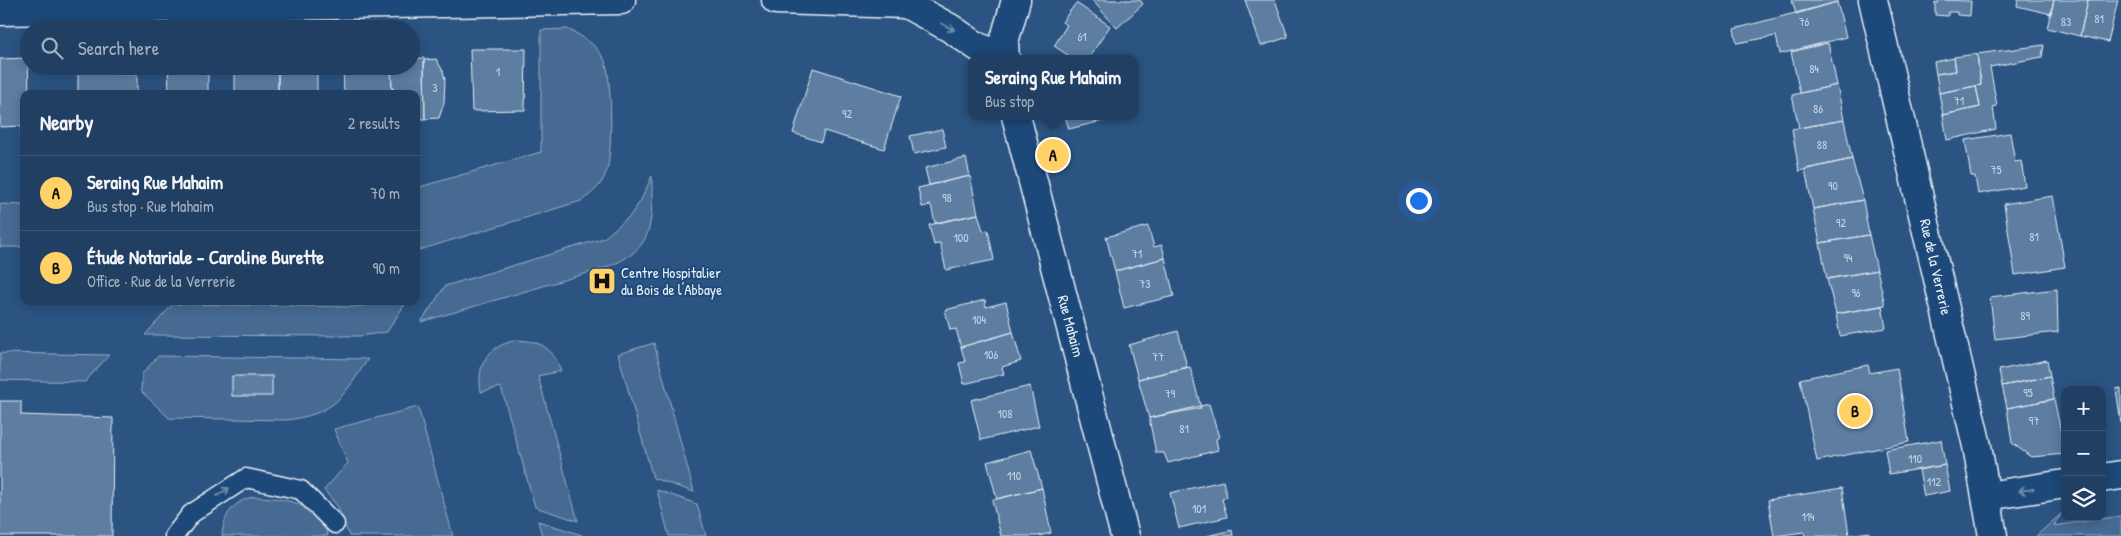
<!DOCTYPE html>
<html lang="en">
<head>
<meta charset="utf-8">
<style>
  :root { --surface:#203f62; --page:#2d4a6b; --text:#f1f3f6; --muted:#a2afbe; --line:#3d5877; --accent:#ffd166 }
  body { margin:0; font-family:"Patrick Hand",sans-serif; background:var(--page); color:var(--text) }
  .controls { position:absolute; right:15px; bottom:15px; display:grid; overflow:hidden; border-radius:10px; box-shadow:0 2px 12px #0003 }
  .controls button { width:45px; height:45px; display:grid; place-items:center; padding:0; border:0; border-bottom:1px solid var(--line); background:var(--surface); color:var(--text); font:25px sans-serif }
  .you { position:absolute; left:1418px; top:200px; width:18px; height:18px; margin:-12px; border:4px solid #fff; border-radius:50%; background:#1a73e8; box-shadow:0 0 0 8px #1a73e833 }
  .badge { display:grid; place-items:center; width:32px; height:32px; border-radius:50%; background:var(--accent); color:#111; font-size:16px; font-weight:700 }
  .pin { position:absolute; translate:-50% -50%; border:2px solid #fff; box-shadow:0 1px 5px #0006 }
  .popup { position:absolute; left:968px; top:55px; width:170px; height:65px; box-sizing:border-box; display:grid; place-content:center; border-radius:10px; background:var(--surface); filter:drop-shadow(0 1px 4px #0005); font-size:16px; white-space:nowrap; color:var(--muted) }
  .popup b { font-size:19px; color:var(--text) }
  .popup::after { content:''; position:absolute; left:50%; top:100%; margin-left:-10px; border:10px solid transparent; border-top-color:var(--surface) }
  .list { margin:0; padding:0; list-style:none }
  h2 { display:flex; justify-content:space-between; align-items:center; height:65px; margin:0; padding:0 20px; font-size:21px }
  h2 small { font-size:16px; font-weight:400; color:var(--muted) }
  .list li { display:grid; grid-template-columns:32px 1fr auto; gap:15px; align-items:center; box-sizing:border-box; height:75px; padding:0 20px; border-top:1px solid var(--line) }
  .list b { display:block; font-size:19px; white-space:nowrap }
  .list p { margin:0; font-size:16px; white-space:nowrap; color:var(--muted) }
  .list em { font-size:16px; font-style:normal; color:var(--muted) }
  .icon { flex:none; width:28px; height:28px; fill:none; stroke:currentColor; stroke-width:2; stroke-linecap:round; stroke-linejoin:round }
  .map { position:relative; flex:none; width:2121px; height:536px; overflow:hidden }
  .search { position:absolute; background:var(--surface); box-shadow:0 2px 12px #0003; left:20px; top:20px; width:400px; height:55px; display:flex; align-items:center; gap:12px; box-sizing:border-box; padding:0 18px; border-radius:28px; color:var(--muted); font-size:19px }
  .panel { position:absolute; background:var(--surface); box-shadow:0 2px 12px #0003; left:20px; top:90px; width:400px; height:215px; border-radius:10px }
  .map>svg:first-child { display:block }
  .green { fill:#476b93; stroke:#98aec6 }
  .building { fill:#5d7da1; stroke:#e8f1f8 }
  .lines { fill:none; stroke-linecap:round; stroke-linejoin:round }
  .lane-casing { stroke:#e8f1f8; stroke-width:21 }
  .street-casing { stroke:#e8f1f8; stroke-width:31 }
  .secondary-casing { stroke:#e8f1f8; stroke-width:31 }
  .lane { stroke:#1f4a7a; stroke-width:18 }
  .street { stroke:#1f4a7a; stroke-width:28 }
  .secondary { stroke:#1f4a7a; stroke-width:28 }
  .oneway { stroke:#6f8dac }
  .labels { text-anchor:middle; dominant-baseline:central; stroke-width:4; stroke-linejoin:round; paint-order:stroke }
  .number-label { font-size:12px; fill:#c5d4e2 }
  .street-label { font-size:15px; fill:#e8f1f8; stroke:#1f4a7a }
  .poi-label { font-size:15px; fill:#e8f1f8; stroke:#1f4a7a; text-anchor:start }
</style>
</head>
<body>
<div class="map">
<svg width="2121" height="536" viewBox="0 0 2121 536">
  <rect width="100%" height="100%" fill="#2b5482"/>
  <filter id="ink" filterUnits="userSpaceOnUse"><feTurbulence type="fractalNoise" baseFrequency=".02" numOctaves="2"/><feDisplacementMap in="SourceGraphic" scale="10" xChannelSelector="R" yChannelSelector="G"/><feConvolveMatrix kernelMatrix="1 2 1 2 8 2 1 2 1" color-interpolation-filters="sRGB"/></filter>
  <g filter="url(#ink)">
    <!-- green -->
    <path class="green" d="M567 29C583 36 598 46 605 61 612 78 613 156 606 173 601 186 593 193 581 201L416 251V188L541 152V30Z
      M652 176C652 227 655 251 601 269L421 322 445 286 604 238 630 216 641 200Z
      M0 204 24 205V247H0Z
      M393 301H407L387 332 360 336 145 335 173 304 354 307Z
      M516 340C540 341 552 346 561 371L538 376 578 521 535 507 501 387 481 392C476 363 488 347 516 340Z
      M654 343 694 492 653 478 618 354Z
      M0 353 109 355 85 382 0 380Z
      M158 356 368 359C343 397 335 414 286 420L169 418 141 391 142 374Z
      M418 407 453 536H349L338 507 324 490 348 463 334 429Z
      M657 490 697 504 706 536H669Z
      M253 497C282 497 319 503 328 536H222C223 516 233 501 253 497Z
      M2062 513 2053 526 2121 516V536H2036Z
      M538 521 582 535V536H542Z"/>
    <!-- building -->
    <path class="building" d="M1092 0H1140L1143 4 1117 28Z
      M1245 0H1275L1288 37 1261 46Z
      M1792 0H1837V2L1796 14Z
      M1939 0 1971 1 1970 16 1957 15V12H1948V16L1935 15V2L1938 3Z
      M2018 0H2054L2051 14 2017 6Z
      M2054 0H2088L2080 36 2047 28Z
      M2088 0H2118L2108 42 2080 36Z
      M1837 2 1846 37 1780 54 1776 36 1737 43 1734 29Z
      M1076 3 1110 26 1088 59H1074L1054 46 1067 25 1062 22Z
      M1828 43 1837 85 1800 93 1791 52Z
      M2044 45 2042 57 1990 67 1997 106 1993 107 1996 129 1947 140 1943 115 1980 107 1976 86 1981 85 1977 54Z
      M470 49H526L525 110 472 111Z
      M1977 54 1981 85 1939 93 1936 74 1956 71 1954 57Z
      M28 58 29 94H24V142H21V126L0 127V59Z
      M424 58 425 119H416V94H394V89H392L391 66H411V59Z
      M1954 58 1956 71 1936 74 1934 62Z
      M436 59 443 71 445 79 444 103 439 118 425 119 424 60Z
      M78 66H116V73H137V94H78Z
      M168 66H208V94H169Z
      M235 66H278V94H235Z
      M278 66H317V94H278Z
      M343 66H391L392 89H394V94H344Z
      M813 68 901 96 884 149 824 131 821 142 793 133Z
      M1837 85 1844 120 1799 128 1792 95Z
      M1976 86 1980 107 1943 115 1939 93Z
      M1065 116H1115V118L1069 129Z
      M1844 120 1852 159 1799 171 1792 129Z
      M942 129 946 147 914 154 910 136Z
      M2010 133 2015 162 2021 161 2025 186 1978 194 1975 176H1971L1965 140Z
      M966 158 970 176 929 185 925 168Z
      M1852 159 1863 200 1813 209 1805 169Z
      M970 176 978 214 935 223 931 205 922 207 918 188Z
      M2053 196 2065 267 2015 275 2004 204Z
      M1863 200 1869 235 1820 243 1813 209Z
      M978 214 983 231 988 230 994 260 946 270 940 243 934 245 929 225Z
      M1148 226 1154 247 1162 245 1165 258 1115 271 1106 237Z
      M1869 235 1877 270 1827 279 1820 243Z
      M1165 258 1174 296 1124 308 1115 271Z
      M1877 270 1885 305 1836 314 1827 279Z
      M2057 289 2058 332 1995 339 1990 297Z
      M985 300 986 307 1006 302 1013 332 961 347 956 329 950 330 945 310Z
      M1882 306 1886 328 1840 336 1836 314Z
      M1178 331 1187 367 1138 379 1129 345Z
      M1013 332 1021 361 1002 367 1004 374 964 384 959 363 965 362 961 347Z
      M2047 360 2050 376 2002 386 1999 370Z
      M1868 365 1870 373 1897 368 1909 442 1817 461 1800 379Z
      M1190 367 1201 408 1149 418 1138 379Z
      M232 376H272V396H232Z
      M2050 376 2054 399 2007 408 2002 386Z
      M1030 386 1039 426 981 440 971 400Z
      M2121 388V423L2116 389Z
      M2054 399 2061 432H2065V454L2031 457 2012 443 2007 408Z
      M0 401H21V415L113 418 112 536H0Z
      M1209 404 1219 437 1216 439 1218 450 1168 463 1164 453H1156L1149 418Z
      M1941 440 1945 465 1889 474 1885 450Z
      M1031 450 1042 488 997 499 987 462Z
      M1945 465 1950 491 1924 496 1919 470Z
      M1223 481 1227 497 1222 499 1227 517 1179 528 1170 493Z
      M1042 488 1051 533 1039 536H1001L992 500Z
      M1842 488 1849 535 1869 532 1870 536H1805L1804 532 1774 536 1768 500Z
      M1232 530 1233 536H1207Z"/>
    <g class="lines">
      <defs>
        <path id="lane" d="M174 536 191 514 246 478 301 490 335 524"/>
        <path id="street" d="M776 0 906 4 914 0
          M906 4 950 28 978 47 1005 57
          M0 11 621 0
          M1005 59 1004 42 1016 0
          M1016 116 1125 536
          M2102 478 2121 475
          M1987 496 2065 484"/>
        <path id="secondary" d="M1873 0 1977 446 1993 536"/>
      </defs>
      <!-- lane casing -->
      <use href="#lane" class="lane-casing"/>
      <!-- street casing -->
      <use href="#street" class="street-casing"/>
      <!-- secondary casing -->
      <use href="#secondary" class="secondary-casing"/>
      <!-- lane -->
      <use href="#lane" class="lane"/>
      <!-- street -->
      <use href="#street" class="street"/>
      <!-- secondary -->
      <use href="#secondary" class="secondary"/>
    </g>
    <!-- one-way arrows -->
    <defs><path id="oneway-shaft" d="M-6 0H5M1.5-3L5.5 0L1.5 3" fill="none" stroke-width="1.6" stroke-linecap="round" stroke-linejoin="round" transform="scale(1.25)"/></defs>
    <g class="oneway">
      <use href="#oneway-shaft" transform="translate(948 27) rotate(28)"/>
      <use href="#oneway-shaft" transform="translate(2026 490) rotate(172)"/>
      <use href="#oneway-shaft" transform="translate(223 492) rotate(-32)"/>
    </g>
  </g>
  <!-- icons -->
  <defs>
    <symbol id="hospital-square" viewBox="-11 -11 22 22"><rect x="-9" y="-9" width="18" height="18" rx="4" fill="#ffd166" stroke="#1f4a7a"/><path d="M-5-5h3v3.5h4V-5h3V5h-3V1.5h-4V5h-3Z" fill="#111"/></symbol>
  </defs>
  <g fill-rule="evenodd">
    <use href="#hospital-square" x="586" y="265" width="32" height="32"/>
  </g>
  <g class="labels">
    <!-- number labels -->
    <g class="number-label">
      <text x="2099" y="18">81</text>
      <text x="1804" y="21">76</text>
      <text x="2066" y="21">83</text>
      <text x="1082" y="36">61</text>
      <text x="1814" y="68">84</text>
      <text x="498" y="71">1</text>
      <text x="435" y="87">3</text>
      <text x="1959" y="100">71</text>
      <text x="1818" y="108">86</text>
      <text x="847" y="113">92</text>
      <text x="1822" y="144">88</text>
      <text x="1996" y="169">75</text>
      <text x="1833" y="185">90</text>
      <text x="947" y="197">98</text>
      <text x="1841" y="222">92</text>
      <text x="2034" y="236">81</text>
      <text x="961" y="237">100</text>
      <text x="1137" y="253">71</text>
      <text x="1848" y="257">94</text>
      <text x="1145" y="283">73</text>
      <text x="1856" y="292">96</text>
      <text x="2025" y="315">89</text>
      <text x="979" y="319">104</text>
      <text x="991" y="354">106</text>
      <text x="1158" y="356">77</text>
      <text x="2028" y="392">95</text>
      <text x="1170" y="393">79</text>
      <text x="1005" y="413">108</text>
      <text x="2034" y="420">97</text>
      <text x="1184" y="428">81</text>
      <text x="1915" y="458">110</text>
      <text x="1014" y="475">110</text>
      <text x="1934" y="481">112</text>
      <text x="1199" y="508">101</text>
      <text x="1808" y="516">114</text>
    </g>
    <!-- street labels -->
    <g class="street-label">
      <text transform="translate(1936 267) rotate(77)">Rue de la Verrerie</text>
      <text transform="translate(1071 326) rotate(75)">Rue Mahaim</text>
    </g>
    <!-- poi labels -->
    <g class="poi-label">
      <text x="621" y="272">Centre Hospitalier<tspan x="621" dy="17">du Bois de l'Abbaye</tspan></text>
    </g>
  </g>
</svg>
<div class="controls">
<button>+</button>
<button>−</button>
<button><svg class="icon" aria-label="layers" viewBox="0 0 24 24"><path d="M12 4l9 5-9 5-9-5zM3 14l9 5 9-5"/></svg></button>
</div>
<div class="you"></div>
<div class="pin badge" style="left:1053px;top:155px">A</div>
<div class="popup"><b>Seraing Rue Mahaim</b>Bus stop</div>
<div class="pin badge" style="left:1855px;top:411px">B</div>
<div class="search"><svg class="icon" aria-label="search" viewBox="0 0 24 24"><circle cx="10" cy="10" r="6"/><path d="M15 15l6 6"/></svg>Search here</div>
<section class="panel">
<h2>Nearby<small>2 results</small></h2>
<ul class="list">
<li><span class="badge">A</span><div><b>Seraing Rue Mahaim</b><p>Bus stop · Rue Mahaim</p></div><em>70 m</em></li>
<li><span class="badge">B</span><div><b>Étude Notariale - Caroline Burette</b><p>Office · Rue de la Verrerie</p></div><em>90 m</em></li>
</ul>
</section>
</div>
</body>
</html>
